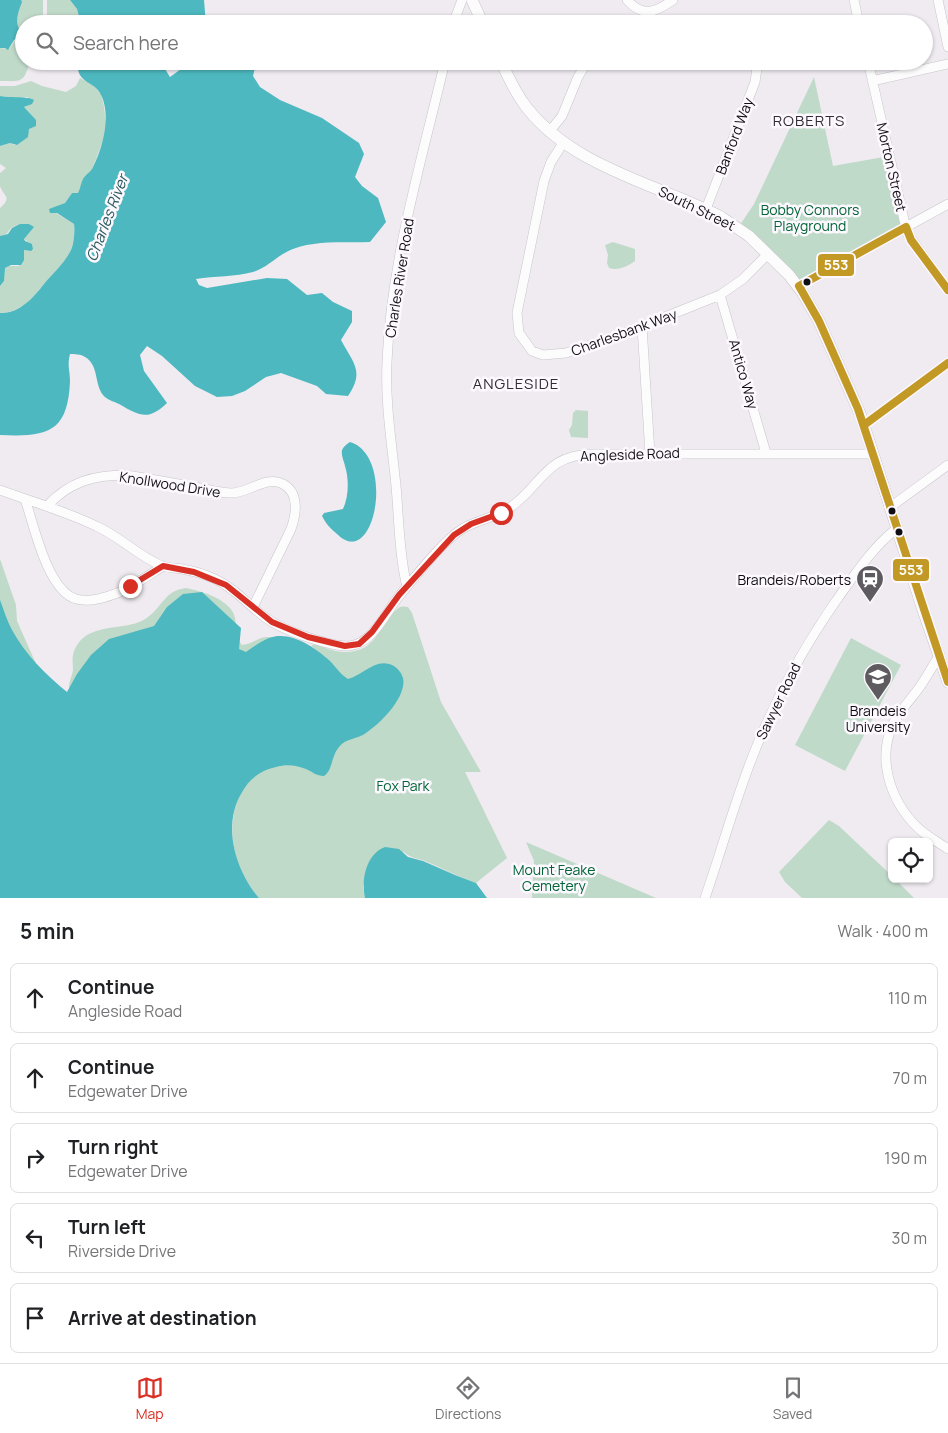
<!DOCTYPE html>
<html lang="en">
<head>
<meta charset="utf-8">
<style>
  :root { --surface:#fff; --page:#f6f6f6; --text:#202124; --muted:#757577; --line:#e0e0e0; --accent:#d93025 }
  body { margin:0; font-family:Manrope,sans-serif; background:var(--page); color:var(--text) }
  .controls { position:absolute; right:15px; bottom:15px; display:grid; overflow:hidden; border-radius:8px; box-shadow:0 1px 4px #0004 }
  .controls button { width:45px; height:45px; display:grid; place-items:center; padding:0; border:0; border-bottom:1px solid var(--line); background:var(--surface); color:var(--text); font:25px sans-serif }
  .stop { position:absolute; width:15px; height:15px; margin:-11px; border:4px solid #d93025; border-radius:50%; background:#fff }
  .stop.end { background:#d93025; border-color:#fff; box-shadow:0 1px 5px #0008 }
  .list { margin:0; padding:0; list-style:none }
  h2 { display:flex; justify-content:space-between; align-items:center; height:65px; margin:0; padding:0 20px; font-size:21px }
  h2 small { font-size:16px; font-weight:400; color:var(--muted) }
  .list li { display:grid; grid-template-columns:32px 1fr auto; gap:15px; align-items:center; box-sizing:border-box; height:70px; margin:0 10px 10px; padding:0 10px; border:1px solid var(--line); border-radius:8px }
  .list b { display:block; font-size:19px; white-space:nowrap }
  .list p { margin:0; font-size:16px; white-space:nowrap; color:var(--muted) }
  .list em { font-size:16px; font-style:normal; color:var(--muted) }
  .icon { flex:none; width:28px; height:28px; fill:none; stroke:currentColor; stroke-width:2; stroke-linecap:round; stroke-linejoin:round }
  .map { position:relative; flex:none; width:948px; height:898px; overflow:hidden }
  .search { position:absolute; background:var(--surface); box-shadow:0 1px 4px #0004; left:15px; right:15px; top:15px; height:55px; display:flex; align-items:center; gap:12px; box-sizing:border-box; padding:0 18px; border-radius:28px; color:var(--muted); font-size:19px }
  .sheet { height:465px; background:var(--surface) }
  nav { display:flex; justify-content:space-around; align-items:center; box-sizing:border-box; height:70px; border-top:1px solid var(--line); background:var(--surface); font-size:14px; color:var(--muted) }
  nav a { display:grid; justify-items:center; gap:2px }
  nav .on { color:var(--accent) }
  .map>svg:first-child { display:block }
  .green { fill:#c0dac9 }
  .water { fill:#4db8bf }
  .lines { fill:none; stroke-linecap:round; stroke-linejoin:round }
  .minor-casing { stroke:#c8c5ca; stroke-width:10 }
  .major-casing { stroke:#c8c5ca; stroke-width:12 }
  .minor { stroke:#fdfcfd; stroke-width:9 }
  .major { stroke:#fdfcfd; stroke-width:11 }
  .bus-1-casing { stroke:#fcf8fe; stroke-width:11 }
  .bus-1 { stroke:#c39926; stroke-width:8 }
  .route { stroke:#d93025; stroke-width:6 }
  .bus-dot { fill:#100e12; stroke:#fcf8fe; stroke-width:2 }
  .labels { text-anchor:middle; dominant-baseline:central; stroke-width:5; stroke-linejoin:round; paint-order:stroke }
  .street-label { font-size:14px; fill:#100e12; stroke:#fcf8fe }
  .park-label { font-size:14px; fill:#026536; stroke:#fcf8fe }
  .poi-label { font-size:14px; fill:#100e12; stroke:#fcf8fe; text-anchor:end }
  .neighbourhood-label { font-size:15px; letter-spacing:1px; fill:#312c34; stroke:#fcf8fe }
  .water-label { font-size:15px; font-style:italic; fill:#265a5d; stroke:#fcf8fe }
  .line-badge { stroke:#fcf8fe; stroke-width:2 }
  .badge-label { font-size:14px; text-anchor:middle; font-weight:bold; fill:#fff }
</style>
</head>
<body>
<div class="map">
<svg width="948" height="898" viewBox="0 0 948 898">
  <rect width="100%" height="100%" fill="#efebf1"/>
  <!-- green -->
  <path class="green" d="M21 0H43V24H24V61H30C24 84 21 81 0 81V48L9 49 21 32C13 21 20 12 21 0Z
    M47 0H70L77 9 81 24H47Z
    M814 77 833 166 889 156 906 227 799 286 738 228 754 204Z
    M80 78 92 84 101 94 104 106 106 124 105 135 96 159 91 171 84 178 78 193H72L65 203 56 207V213L74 224C75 230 74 244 71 250 64 264 53 273 44 284 33 298 20 313 0 313V286L4 281V269L8 266H19L24 257V250L30 251 33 246 24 239 30 224C24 225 19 224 13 227 6 231 10 235 0 236V208C13 197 3 196 0 186 0 183 0 177 0 173L6 168 0 164V146L10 143 15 145C22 143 27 136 29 129L31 127 32 116 24 107 29 105 28 97 16 98 0 96V86H15L31 81 42 86 66 92 76 86Z
    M613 242 635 249V261C628 266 618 271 609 268L607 263 608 255 605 245Z
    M576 410 588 411V438L571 437 569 430 572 425 573 413Z
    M0 559 16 605 17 621 37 666 0 664Z
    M186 588C202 591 232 600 235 618 237 628 234 636 242 645 253 644 258 637 268 637 283 636 322 662 336 670L330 661 311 646 314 644C324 647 334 652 344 652 376 653 379 626 397 609 400 606 404 606 408 607L412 613 441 702 481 772H465L507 858 476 883C459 877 442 868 425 861 417 858 410 858 404 852L365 877 363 887 365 898H259C254 892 249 886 245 879 227 847 226 797 258 773L69 688C69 680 72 677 73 670 73 665 72 659 73 655 83 618 127 634 148 617 164 605 164 591 186 588Z
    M851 638 901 665 845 771 795 745Z
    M829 820 839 826 892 876V879H895L914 898H802L785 882 779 872Z
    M526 842 656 898H532L534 861Z"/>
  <!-- water -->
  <path class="water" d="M0 0H21L22 2C18 13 14 22 21 32L20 36 14 40 8 50 5 48H0Z
    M70 0H204L206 24H81L77 9Z
    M83 61H164L165 69 170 77 188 64H211L215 61H258L256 63 253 76 260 87 280 100 322 118 359 143 364 154 355 177 362 186 378 198 386 222 370 242C345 243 316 240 293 249 277 255 269 267 253 272 235 277 215 276 196 279L199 285 207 288 267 278 287 279 307 295 322 293 333 302 352 311V322L341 340C353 363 365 371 348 396L326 394 317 386 281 373 266 377 245 391 232 396 217 397 195 386 162 356 147 346 140 355 144 371 167 403C148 421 140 416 119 404 113 401 107 400 103 395 94 383 99 365 85 357 81 354 74 354 70 354 67 366 70 370 70 381 68 433 47 437 0 435V313C19 314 33 298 44 284 53 273 64 264 71 250 74 244 75 230 74 224L57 213H50L49 209 65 203 72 193H78C80 189 81 183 83 179 86 174 91 172 93 167 103 147 112 114 100 93 94 82 80 83 78 69Z
    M0 96C9 98 28 96 34 100L32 104 24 107 36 120V126L29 129 28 137 17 145 10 143 0 146Z
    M20 224H29L34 227 24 239 25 241 32 244 33 249 31 251 24 250V260L21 265H11L5 268 4 281 0 286V236L8 234 12 228Z
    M350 442C396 456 375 572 337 534 331 529 326 524 322 516L324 513 343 509C349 496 349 479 345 466 344 461 341 456 342 450 344 446 347 444 350 442Z
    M202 592 241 628 239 649 246 652C253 647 261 641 269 638 290 630 314 647 329 660 336 667 340 674 348 679 363 675 377 656 394 666 398 669 401 672 403 678 407 697 381 723 366 733 358 739 346 738 339 747 331 756 333 770 324 776 316 776 313 772 306 769 296 765 286 764 276 767 259 771 249 779 241 794 222 827 236 871 259 898H0V600C4 610 7 621 12 630 25 654 46 675 67 692L77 674 91 655 109 639 154 626 167 607 183 594Z
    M385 847 399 849 408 857 423 861 455 875 476 883 487 898H365C361 880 366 854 385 847Z"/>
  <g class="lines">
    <defs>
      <path id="minor" d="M627 0C643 18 656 12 673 0
        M854 0 859 24
        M938 0 948 47
        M453 24 462 0
        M868 61 907 233 948 290
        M872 81 948 64
        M549 132 562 116 578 77 587 62
        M563 143 551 162 544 181 517 313 519 333 532 351 543 355 566 353 620 335 720 295 743 279 768 254
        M706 209 755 82 758 61
        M799 286 948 204
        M720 295 766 453
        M642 326 650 454
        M864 425 948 363
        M0 490C32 502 65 511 96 526 119 536 137 555 160 565 167 568 175 568 182 569 194 571 204 574 215 579 235 588 248 605 266 618 282 630 328 646 348 646 373 645 386 611 400 595 416 576 443 541 462 529 478 519 496 518 511 507 543 484 545 455 593 454H873
        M25 499C34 525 47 590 76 599 90 603 107 597 120 592 135 585 149 575 163 566
        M47 506C69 482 93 475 126 475 152 479 179 484 205 489 214 491 222 493 232 493 249 493 266 475 283 484 300 493 296 515 291 529L253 607
        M889 508 948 465
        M407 587C399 554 399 519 396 486 392 444 385 404 387 362 391 260 422 160 445 61
        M939 656C932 667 926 678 919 688 910 700 901 710 894 722 876 758 890 800 917 827 926 836 938 842 948 849
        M705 898C721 852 734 804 752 758 774 701 803 648 838 598 855 574 873 547 896 529"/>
      <path id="major" d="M472 0 483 24
        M501 61C508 77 516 94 527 108 575 168 655 183 721 217L749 236 789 275 802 292 819 321 861 416 923 610 948 682"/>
    </defs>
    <!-- minor casing -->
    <use href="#minor" class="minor-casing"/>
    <!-- major casing -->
    <use href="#major" class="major-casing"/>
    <!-- minor -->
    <use href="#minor" class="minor"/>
    <!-- major -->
    <use href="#major" class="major"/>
    <defs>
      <path id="bus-1" d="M948 290 911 240 906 227 799 286 819 321 858 409 948 682
        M864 425 948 363"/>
    </defs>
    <!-- bus-1 casing -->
    <use href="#bus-1" class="bus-1-casing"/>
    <!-- bus-1 -->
    <use href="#bus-1" class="bus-1"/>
  </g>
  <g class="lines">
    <!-- route -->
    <path class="route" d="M130 586 163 566 194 572 226 585 272 622 308 637 345 646 359 644 372 632 399 595 454 535 471 524 501 513"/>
  </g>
  <!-- icons -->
  <defs>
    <symbol id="station-pin" viewBox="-11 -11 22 30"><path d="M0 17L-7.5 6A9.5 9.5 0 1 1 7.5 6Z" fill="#5e5b60" stroke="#fcf8fe"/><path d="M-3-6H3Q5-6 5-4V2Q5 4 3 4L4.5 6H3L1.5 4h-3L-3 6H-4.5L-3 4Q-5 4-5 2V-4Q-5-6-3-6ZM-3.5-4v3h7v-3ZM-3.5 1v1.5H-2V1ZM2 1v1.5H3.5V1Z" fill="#fff"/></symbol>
    <symbol id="university-pin" viewBox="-11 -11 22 30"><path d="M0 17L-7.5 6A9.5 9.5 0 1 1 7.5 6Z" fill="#5e5b60" stroke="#fcf8fe"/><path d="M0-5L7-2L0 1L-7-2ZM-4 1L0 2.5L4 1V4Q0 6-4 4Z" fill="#fff"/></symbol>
  </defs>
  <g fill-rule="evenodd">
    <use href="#station-pin" x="854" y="563" width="32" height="43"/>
    <use href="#university-pin" x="862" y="661" width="32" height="43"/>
  </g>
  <!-- markers -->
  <g class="bus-dot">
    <circle cx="807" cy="282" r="4.5"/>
    <circle cx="892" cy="511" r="4.5"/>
    <circle cx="899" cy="532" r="4.5"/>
  </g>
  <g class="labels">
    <!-- street labels -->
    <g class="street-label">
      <text transform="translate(734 136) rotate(-69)">Banford Way</text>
      <text transform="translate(892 167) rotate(77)">Morton Street</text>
      <text transform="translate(697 208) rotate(26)">South Street</text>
      <text transform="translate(399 278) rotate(-81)">Charles River Road</text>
      <text transform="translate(624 332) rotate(-20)">Charlesbank Way</text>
      <text transform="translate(744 374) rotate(74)">Antico Way</text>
      <text transform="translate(630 454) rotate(-2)">Angleside Road</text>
      <text transform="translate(170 484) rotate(9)">Knollwood Drive</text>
      <text transform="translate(778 701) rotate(-64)">Sawyer Road</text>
    </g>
    <!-- park labels -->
    <g class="park-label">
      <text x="810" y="209">Bobby Connors<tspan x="810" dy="16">Playground</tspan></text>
      <text x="403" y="785">Fox Park</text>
      <text x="554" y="869">Mount Feake<tspan x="554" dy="16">Cemetery</tspan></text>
    </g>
    <!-- poi labels -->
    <g class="poi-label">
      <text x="851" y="579">Brandeis/Roberts</text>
      <text x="878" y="710" text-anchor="middle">Brandeis<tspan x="878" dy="16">University</tspan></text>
    </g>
    <!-- neighbourhood labels -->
    <g class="neighbourhood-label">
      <text x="809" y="120">ROBERTS</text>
      <text x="516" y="383">ANGLESIDE</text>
    </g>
    <!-- water labels -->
    <g class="water-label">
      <text transform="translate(107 218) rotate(-69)">Charles River</text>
    </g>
  </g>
  <g class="line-badge">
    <rect x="817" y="253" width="38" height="24" rx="5" fill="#c39926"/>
    <rect x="892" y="558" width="38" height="24" rx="5" fill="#c39926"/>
  </g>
  <g class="badge-label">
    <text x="836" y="270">553</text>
    <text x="911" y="575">553</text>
  </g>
</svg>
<div class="controls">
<button><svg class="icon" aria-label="locate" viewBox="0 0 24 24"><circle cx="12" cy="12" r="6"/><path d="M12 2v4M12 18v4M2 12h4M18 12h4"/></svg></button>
</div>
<div class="stop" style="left:501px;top:513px"></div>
<div class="stop end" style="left:130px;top:586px"></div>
<div class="search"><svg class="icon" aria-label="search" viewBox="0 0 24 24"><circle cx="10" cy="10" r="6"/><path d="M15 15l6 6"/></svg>Search here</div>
</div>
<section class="sheet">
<h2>5 min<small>Walk · 400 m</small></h2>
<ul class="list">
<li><svg class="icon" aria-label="ahead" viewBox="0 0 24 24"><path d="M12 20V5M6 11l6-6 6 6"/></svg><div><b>Continue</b><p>Angleside Road</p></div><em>110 m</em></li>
<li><svg class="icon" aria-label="ahead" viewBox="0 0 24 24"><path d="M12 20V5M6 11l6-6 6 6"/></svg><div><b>Continue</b><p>Edgewater Drive</p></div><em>70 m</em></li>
<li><svg class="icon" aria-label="right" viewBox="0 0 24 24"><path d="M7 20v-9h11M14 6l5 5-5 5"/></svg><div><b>Turn right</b><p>Edgewater Drive</p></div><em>190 m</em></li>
<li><svg class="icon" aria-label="left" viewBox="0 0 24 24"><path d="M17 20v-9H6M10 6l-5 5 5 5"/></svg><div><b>Turn left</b><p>Riverside Drive</p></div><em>30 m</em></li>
<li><svg class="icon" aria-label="arrive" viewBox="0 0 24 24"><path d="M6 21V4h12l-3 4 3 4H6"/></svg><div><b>Arrive at destination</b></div></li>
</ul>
</section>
<nav>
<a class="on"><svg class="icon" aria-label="map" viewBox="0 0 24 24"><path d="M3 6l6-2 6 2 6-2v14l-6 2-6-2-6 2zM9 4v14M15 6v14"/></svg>Map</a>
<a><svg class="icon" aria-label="directions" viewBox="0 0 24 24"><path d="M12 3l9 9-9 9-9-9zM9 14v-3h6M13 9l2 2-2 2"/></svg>Directions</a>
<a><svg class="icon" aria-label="saved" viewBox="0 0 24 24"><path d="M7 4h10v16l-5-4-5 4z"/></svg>Saved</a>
</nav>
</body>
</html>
